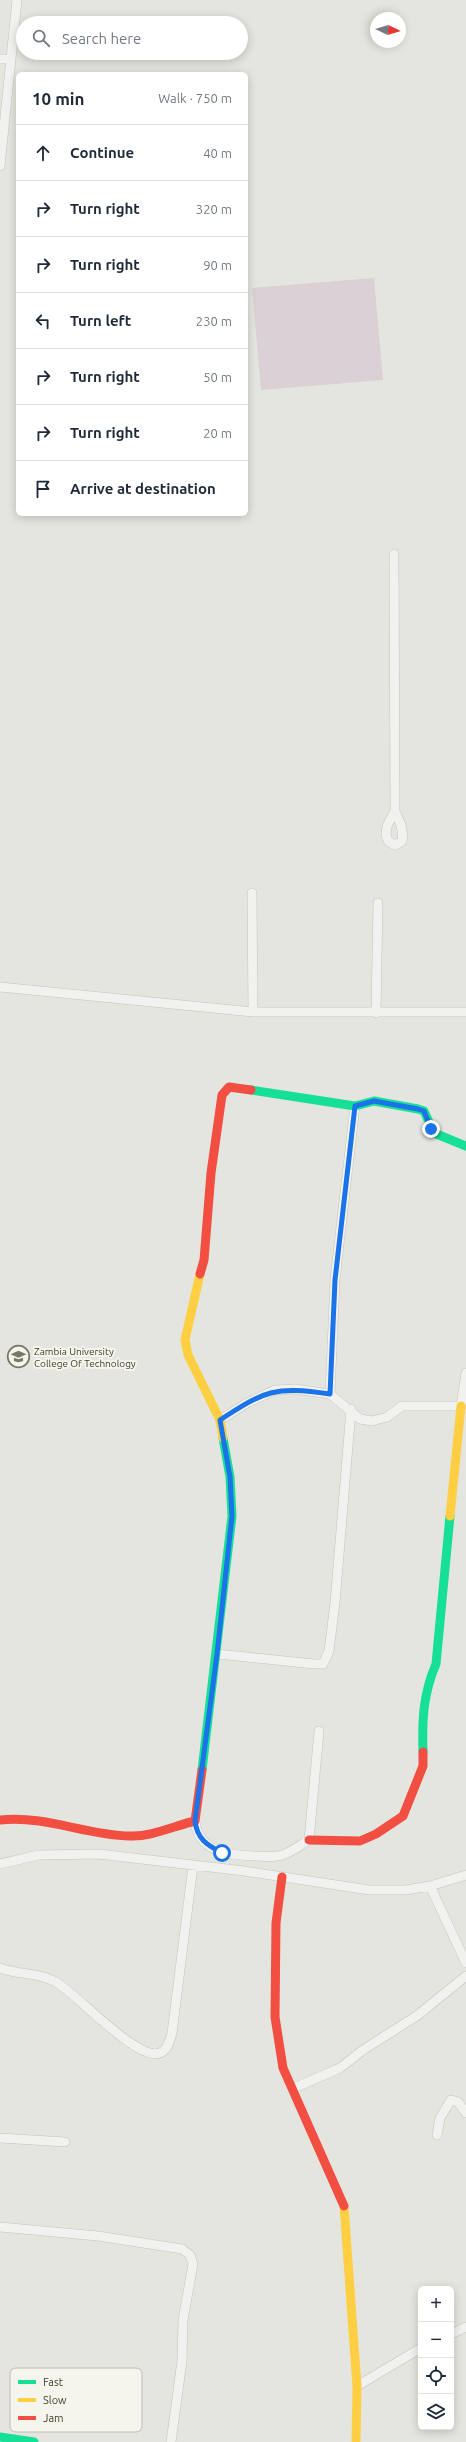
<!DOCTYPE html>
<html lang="en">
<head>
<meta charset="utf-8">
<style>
  :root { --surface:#fff; --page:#f6f6f7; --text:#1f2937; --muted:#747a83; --line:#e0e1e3 }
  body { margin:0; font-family:Ubuntu,sans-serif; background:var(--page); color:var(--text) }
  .controls { position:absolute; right:12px; bottom:12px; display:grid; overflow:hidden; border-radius:6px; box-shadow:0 2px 10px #0003 }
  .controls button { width:36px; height:36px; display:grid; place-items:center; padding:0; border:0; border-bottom:1px solid var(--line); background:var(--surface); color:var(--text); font:20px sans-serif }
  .compass { position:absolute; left:370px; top:12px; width:36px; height:36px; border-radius:50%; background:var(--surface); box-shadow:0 2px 10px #0003; rotate:94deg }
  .stop { position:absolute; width:12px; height:12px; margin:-9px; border:3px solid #1a73e8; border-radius:50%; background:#fff }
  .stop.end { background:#1a73e8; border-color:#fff; box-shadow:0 1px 4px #0008 }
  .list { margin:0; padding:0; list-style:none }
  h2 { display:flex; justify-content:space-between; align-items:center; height:52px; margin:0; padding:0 16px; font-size:17px }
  h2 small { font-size:13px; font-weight:400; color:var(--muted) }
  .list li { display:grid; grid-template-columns:26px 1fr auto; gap:12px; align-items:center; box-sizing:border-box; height:56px; padding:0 16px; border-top:1px solid var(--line) }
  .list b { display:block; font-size:15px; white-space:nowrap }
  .list em { font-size:13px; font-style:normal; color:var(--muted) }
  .icon { flex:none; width:22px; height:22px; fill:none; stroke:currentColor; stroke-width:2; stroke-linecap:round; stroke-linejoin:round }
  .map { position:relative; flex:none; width:466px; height:2442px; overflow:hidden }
  .search { position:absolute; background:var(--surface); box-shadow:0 2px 10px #0003; left:16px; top:16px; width:232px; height:44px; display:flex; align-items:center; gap:10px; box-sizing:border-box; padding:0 14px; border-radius:22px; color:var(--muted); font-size:15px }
  .panel { position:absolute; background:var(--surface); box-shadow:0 2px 10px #0003; left:16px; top:72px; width:232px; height:444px; border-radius:6px }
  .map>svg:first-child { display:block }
  .green { fill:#dad0d6 }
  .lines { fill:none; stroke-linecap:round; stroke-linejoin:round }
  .street-casing { stroke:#c3c3be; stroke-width:10 }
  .street { stroke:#f1f1ef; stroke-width:9 }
  .fast { stroke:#16e098; stroke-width:9 }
  .slow { stroke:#ffcf43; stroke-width:9 }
  .jam { stroke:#f24e42; stroke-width:9 }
  .route { stroke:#1a73e8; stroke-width:5 }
  .labels { text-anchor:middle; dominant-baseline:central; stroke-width:4; stroke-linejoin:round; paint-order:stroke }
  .poi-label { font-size:10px; fill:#3d3e27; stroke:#f5f5ed; text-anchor:start }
  .key { fill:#f5f5ed; stroke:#bebeb2; stroke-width:1 }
  .key-label { font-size:11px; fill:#3d3e27 }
</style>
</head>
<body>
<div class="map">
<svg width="466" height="2442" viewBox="0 0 466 2442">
  <rect width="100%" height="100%" fill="#e5e5df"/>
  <!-- green -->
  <path class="green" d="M374 278 383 380 261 390 252 288Z"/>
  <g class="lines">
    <defs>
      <path id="street" d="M0 59H11
        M0 166 17 0
        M394 554 395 812C400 821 404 830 402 841L395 845 388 841C383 830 389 821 395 812
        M252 893 253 1012
        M0 987 253 1012H466
        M376 1013 378 903
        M330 1394 335 1279 355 1106
        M220 1420 247 1403 275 1390 295 1389 330 1394 360 1419 372 1421 387 1417 402 1406H461L466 1373
        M217 1654 314 1664H323L329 1651 335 1603 351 1409
        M195 1821C198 1852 229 1855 254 1856 264 1856 273 1858 282 1855 292 1852 300 1845 309 1840L319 1731
        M0 1864 38 1855 99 1854 244 1871 369 1890H406L430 1886 466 1875
        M430 1886 466 1963
        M0 1968C18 1975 38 1972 56 1982 76 1993 141 2066 162 2052 168 2048 170 2040 172 2033L193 1866
        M294 2088 340 2068 363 2050 418 2015 466 1976
        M437 2135 440 2118 451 2100 458 2102 466 2113
        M0 2138 65 2142
        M0 2227 98 2236 182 2249 190 2255 193 2264 183 2320 182 2361 171 2442
        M451 2334 466 2327
        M357 2386 421 2348"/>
    </defs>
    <!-- street casing -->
    <use href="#street" class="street-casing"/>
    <!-- street -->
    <use href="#street" class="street"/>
    <!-- fast -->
    <path class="fast" d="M251 1090 355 1106 374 1101 418 1109 424 1111 434 1133 466 1146
      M423 1752C422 1720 423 1694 436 1664L450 1516
      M202 1770 232 1516 230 1477 223 1438
      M0 2437 34 2442"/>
    <!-- slow -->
    <path class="slow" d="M200 1274 185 1340 188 1355 220 1420 223 1438
      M450 1516 461 1406
      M344 2206 357 2386 356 2442"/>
    <!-- jam -->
    <path class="jam" d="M200 1274 204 1260 211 1173 222 1095 229 1087 251 1090
      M0 1820C45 1815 85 1835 130 1836 151 1837 174 1826 195 1821L202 1770
      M309 1840 360 1841 376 1834 403 1816 423 1766V1752
      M282 1877 276 1923 275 2017 283 2068 344 2206"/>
  </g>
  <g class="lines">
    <!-- route -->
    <path class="route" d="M222 1853C207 1845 197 1839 195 1821L217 1654 232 1516 230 1477 220 1420C266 1390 275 1386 330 1394L335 1280 355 1106 374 1101 418 1109 424 1111 431 1129"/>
  </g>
  <!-- icons -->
  <defs>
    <symbol id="university-ring" viewBox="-11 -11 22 22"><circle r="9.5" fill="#f5f5ed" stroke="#787867" stroke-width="1.5"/><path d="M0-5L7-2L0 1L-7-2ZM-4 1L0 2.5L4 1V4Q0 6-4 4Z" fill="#787867"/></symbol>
  </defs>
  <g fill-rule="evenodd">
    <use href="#university-ring" x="6" y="1344" width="25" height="25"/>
  </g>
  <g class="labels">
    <!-- poi labels -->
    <g class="poi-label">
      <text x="34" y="1351">Zambia University<tspan x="34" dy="12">College Of Technology</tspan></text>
    </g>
  </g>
  <!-- legend -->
  <rect x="10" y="2368" width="132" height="64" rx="6" class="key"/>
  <rect x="18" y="2380" width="18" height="4" fill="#16e098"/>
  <rect x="18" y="2398" width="18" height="4" fill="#ffcf43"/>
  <rect x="18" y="2416" width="18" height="4" fill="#f24e42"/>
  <g class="key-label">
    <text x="43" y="2386">Fast</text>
    <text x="43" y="2404">Slow</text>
    <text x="43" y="2422">Jam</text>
  </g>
</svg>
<div class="controls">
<button>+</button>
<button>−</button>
<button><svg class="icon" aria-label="locate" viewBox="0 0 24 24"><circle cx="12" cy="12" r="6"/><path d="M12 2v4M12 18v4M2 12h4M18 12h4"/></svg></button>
<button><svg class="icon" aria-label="layers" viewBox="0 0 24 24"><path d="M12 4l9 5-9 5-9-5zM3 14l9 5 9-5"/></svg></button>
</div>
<svg class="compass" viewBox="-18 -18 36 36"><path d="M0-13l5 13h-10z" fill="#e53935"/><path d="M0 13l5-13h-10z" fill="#747a83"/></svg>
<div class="stop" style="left:222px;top:1853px"></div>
<div class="stop end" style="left:431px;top:1129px"></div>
<div class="search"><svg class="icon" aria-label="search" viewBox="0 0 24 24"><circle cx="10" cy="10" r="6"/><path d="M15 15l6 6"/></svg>Search here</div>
<section class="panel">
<h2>10 min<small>Walk · 750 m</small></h2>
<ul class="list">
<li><svg class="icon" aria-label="ahead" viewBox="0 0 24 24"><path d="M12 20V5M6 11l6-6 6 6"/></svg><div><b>Continue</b></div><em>40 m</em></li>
<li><svg class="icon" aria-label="right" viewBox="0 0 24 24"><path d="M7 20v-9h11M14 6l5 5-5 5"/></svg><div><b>Turn right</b></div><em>320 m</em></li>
<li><svg class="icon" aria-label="right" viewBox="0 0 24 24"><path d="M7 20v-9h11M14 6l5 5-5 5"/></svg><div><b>Turn right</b></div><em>90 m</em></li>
<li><svg class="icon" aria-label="left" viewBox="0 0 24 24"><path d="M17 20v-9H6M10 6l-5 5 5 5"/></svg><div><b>Turn left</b></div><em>230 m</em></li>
<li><svg class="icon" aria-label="right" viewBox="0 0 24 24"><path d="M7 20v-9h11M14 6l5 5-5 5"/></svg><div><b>Turn right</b></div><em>50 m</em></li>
<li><svg class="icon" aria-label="right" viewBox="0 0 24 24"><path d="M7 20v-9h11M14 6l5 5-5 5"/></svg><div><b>Turn right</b></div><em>20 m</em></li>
<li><svg class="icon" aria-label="arrive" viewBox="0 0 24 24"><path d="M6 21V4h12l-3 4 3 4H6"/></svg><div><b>Arrive at destination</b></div></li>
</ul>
</section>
</div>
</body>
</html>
